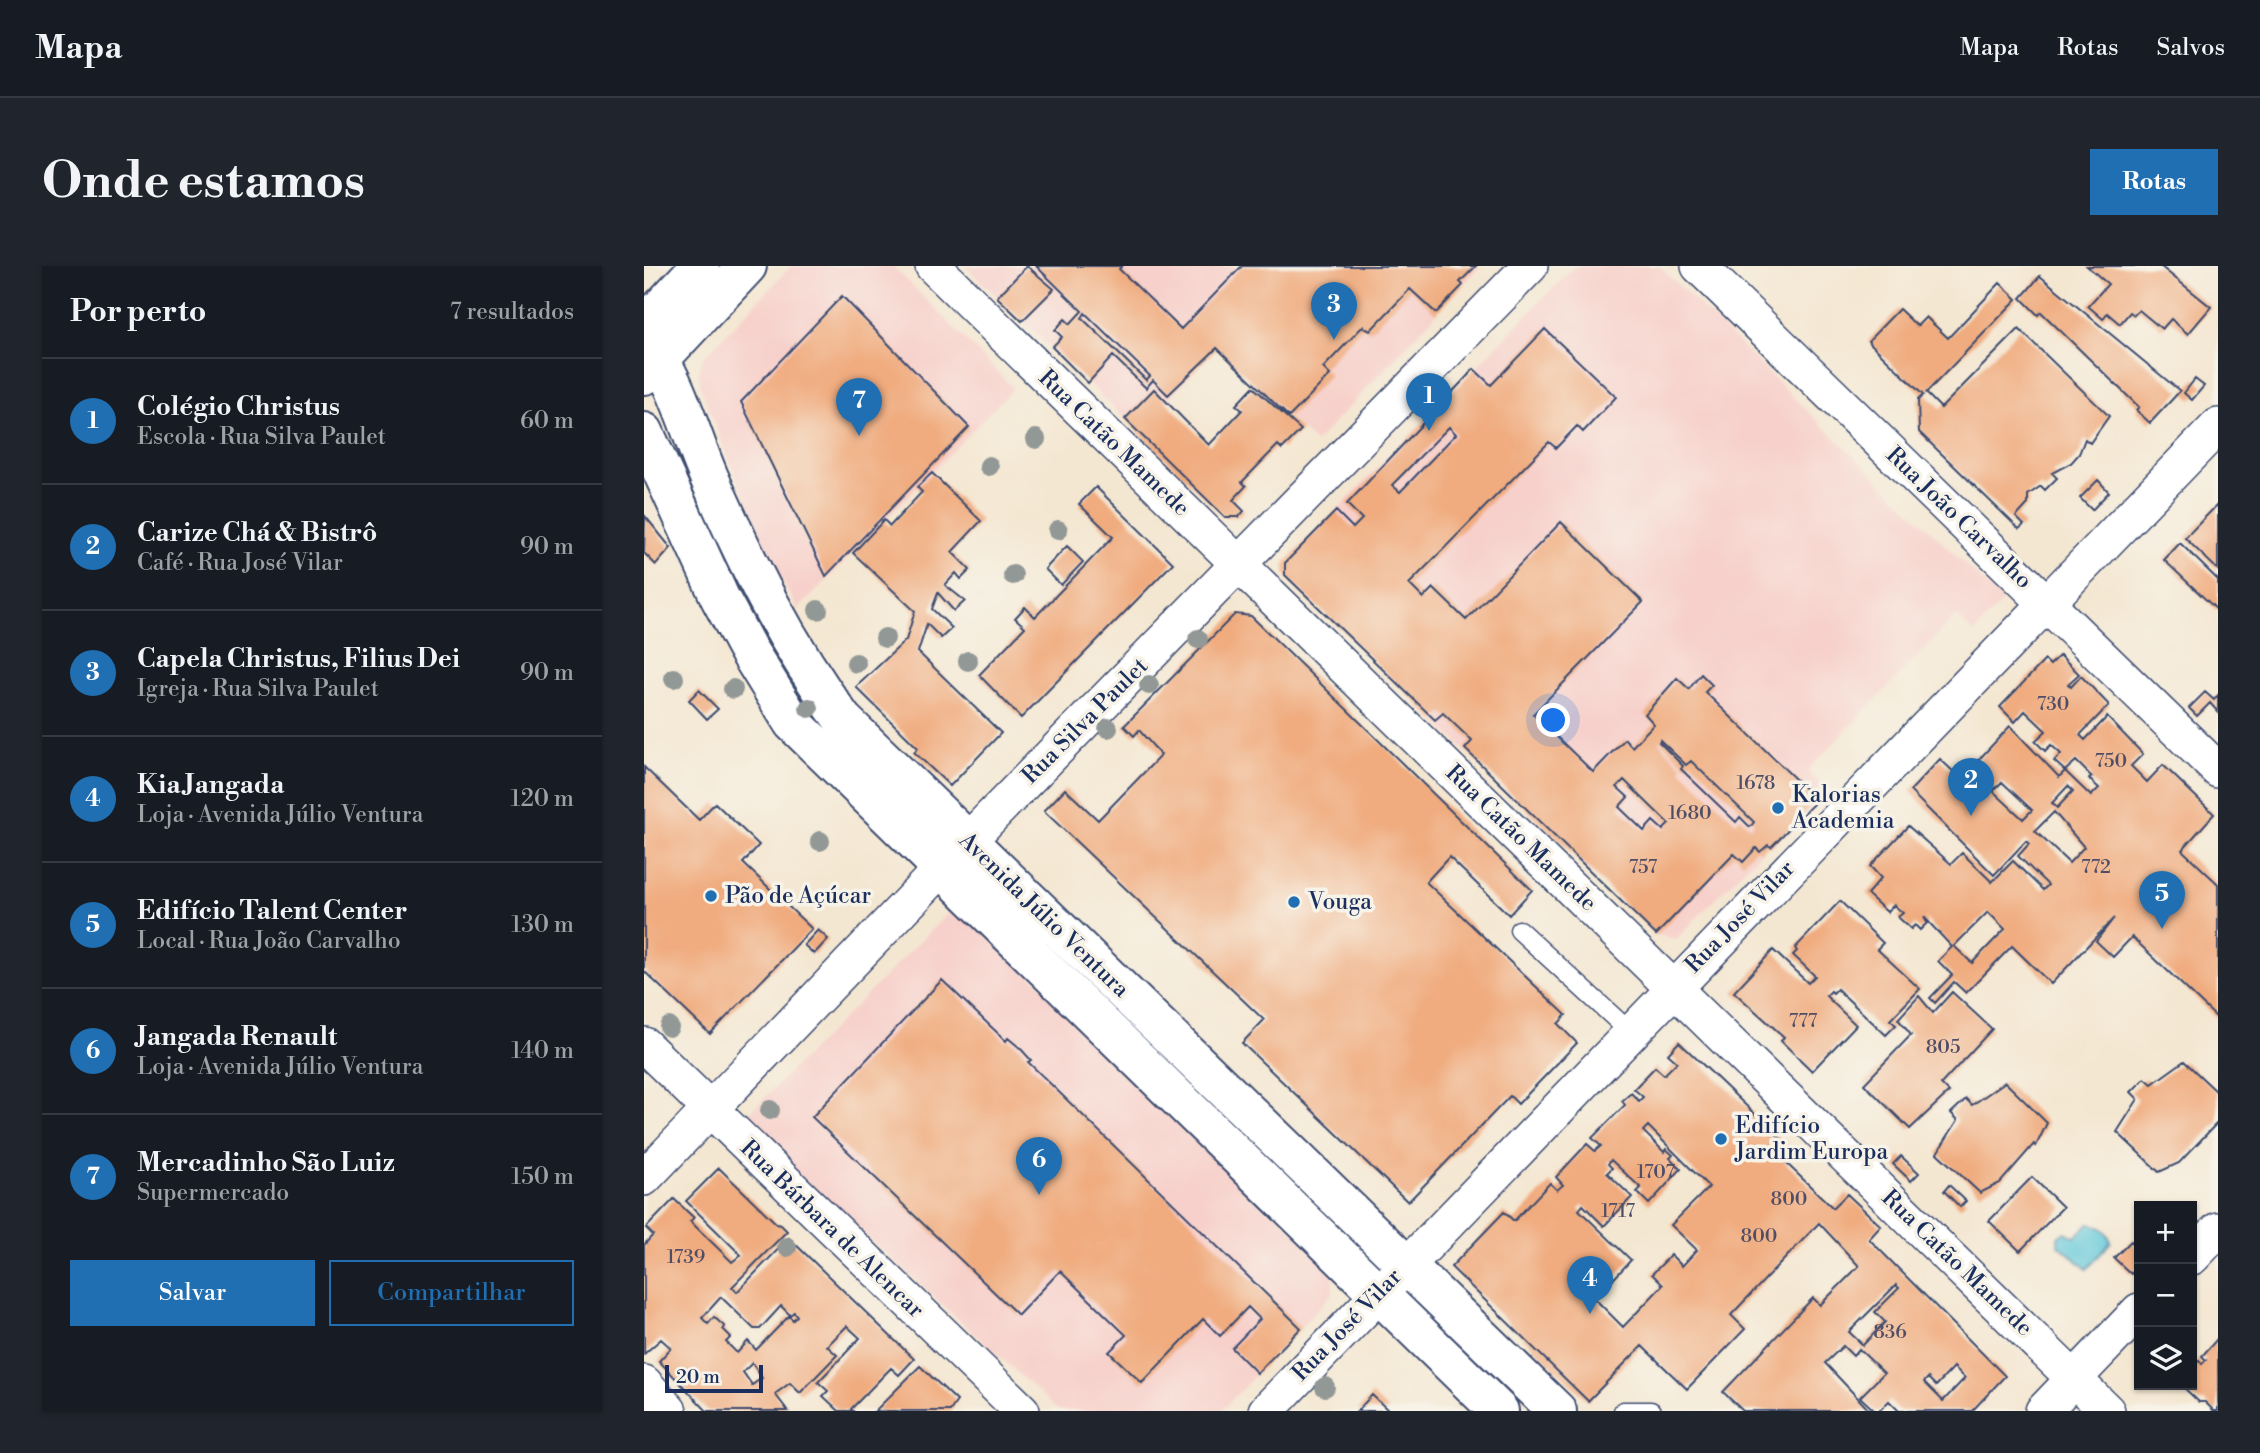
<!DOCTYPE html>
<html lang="pt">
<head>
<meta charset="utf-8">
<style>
  :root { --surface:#171b24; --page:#20242c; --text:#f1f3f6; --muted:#9ea1a6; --line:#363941; --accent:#1f6fb2 }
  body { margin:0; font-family:"Libre Bodoni",serif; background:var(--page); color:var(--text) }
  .controls { position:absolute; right:21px; bottom:21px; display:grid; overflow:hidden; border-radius:0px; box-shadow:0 2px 5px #0004 }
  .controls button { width:63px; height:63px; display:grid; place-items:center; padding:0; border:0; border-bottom:2px solid var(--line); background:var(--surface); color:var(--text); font:35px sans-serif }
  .scale { position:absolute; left:21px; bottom:18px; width:98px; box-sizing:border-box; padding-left:7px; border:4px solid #1b2f5e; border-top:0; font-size:19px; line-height:24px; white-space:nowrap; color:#1b2f5e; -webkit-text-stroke:5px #f7f3e8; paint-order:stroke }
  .you { position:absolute; left:910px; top:455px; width:24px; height:24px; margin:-18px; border:5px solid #fff; border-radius:50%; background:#1a73e8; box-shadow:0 0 0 10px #1a73e833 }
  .badge { display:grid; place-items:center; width:46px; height:46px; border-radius:50%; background:var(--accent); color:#fff; font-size:23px; font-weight:700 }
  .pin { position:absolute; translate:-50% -58px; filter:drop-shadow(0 2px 4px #0008) }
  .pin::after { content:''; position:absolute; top:37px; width:24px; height:21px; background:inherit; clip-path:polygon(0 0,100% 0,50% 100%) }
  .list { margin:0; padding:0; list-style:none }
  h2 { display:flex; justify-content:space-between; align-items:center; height:91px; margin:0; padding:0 28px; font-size:30px }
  h2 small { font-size:23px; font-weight:400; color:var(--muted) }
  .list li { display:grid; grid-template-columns:46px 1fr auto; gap:21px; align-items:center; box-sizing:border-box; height:126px; padding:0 28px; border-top:2px solid var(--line) }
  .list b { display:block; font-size:26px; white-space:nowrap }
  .list p { margin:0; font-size:23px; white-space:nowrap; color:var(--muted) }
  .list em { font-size:23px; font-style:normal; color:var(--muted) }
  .actions { display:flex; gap:14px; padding:21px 28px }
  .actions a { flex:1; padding:16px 0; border:2px solid var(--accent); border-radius:0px; text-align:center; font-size:24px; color:var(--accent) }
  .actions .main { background:var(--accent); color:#fff }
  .icon { flex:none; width:38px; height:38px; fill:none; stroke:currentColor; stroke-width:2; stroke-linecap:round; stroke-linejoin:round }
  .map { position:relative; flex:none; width:1574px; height:1145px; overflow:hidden; border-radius:0px }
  header { display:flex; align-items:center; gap:42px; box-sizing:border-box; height:98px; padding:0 35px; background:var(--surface); border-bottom:2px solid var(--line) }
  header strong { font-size:33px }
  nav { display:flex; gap:38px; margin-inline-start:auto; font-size:24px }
  .intro { display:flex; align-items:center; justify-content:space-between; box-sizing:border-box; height:168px; padding:0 42px }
  h1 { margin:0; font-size:49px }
  .button { padding:18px 32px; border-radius:0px; background:var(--accent); color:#fff; font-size:24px; font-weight:700 }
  main { display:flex; gap:42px; padding:0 42px }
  aside { flex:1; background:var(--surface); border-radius:0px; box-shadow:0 2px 5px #0004 }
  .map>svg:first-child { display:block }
  .built { fill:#f7d0cb }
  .water { fill:#5fc8da; stroke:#3d7c9c; stroke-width:2 }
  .building { fill:#f0ab7e; fill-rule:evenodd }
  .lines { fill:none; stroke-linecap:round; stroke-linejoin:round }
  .service-casing { stroke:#3c4b6f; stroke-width:21 }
  .minor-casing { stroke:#3c4b6f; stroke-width:38 }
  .primary-casing { stroke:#3c4b6f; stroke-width:42 }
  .service { stroke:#fff; stroke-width:18 }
  .minor { stroke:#fff; stroke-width:35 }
  .primary { stroke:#fff; stroke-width:38 }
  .tree { fill:#929896 }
  .poi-dot { fill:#1f6fb2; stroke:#f7f3e8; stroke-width:2.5 }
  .labels { text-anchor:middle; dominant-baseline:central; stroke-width:7; stroke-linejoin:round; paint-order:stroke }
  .number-label { font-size:19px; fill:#504e66 }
  .street-label { font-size:23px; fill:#1b2f5e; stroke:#f7f3e8 }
  .poi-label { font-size:23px; fill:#1b2f5e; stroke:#f7f3e8; text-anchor:start }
</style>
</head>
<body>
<header>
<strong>Mapa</strong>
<nav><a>Mapa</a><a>Rotas</a><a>Salvos</a></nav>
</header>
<div class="intro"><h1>Onde estamos</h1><a class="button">Rotas</a></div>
<main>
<aside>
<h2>Por perto<small>7 resultados</small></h2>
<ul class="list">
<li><span class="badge">1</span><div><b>Colégio Christus</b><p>Escola · Rua Silva Paulet</p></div><em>60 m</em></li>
<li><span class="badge">2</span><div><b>Carize Chá &amp; Bistrô</b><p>Café · Rua José Vilar</p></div><em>90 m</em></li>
<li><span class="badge">3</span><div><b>Capela Christus, Filius Dei</b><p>Igreja · Rua Silva Paulet</p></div><em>90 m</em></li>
<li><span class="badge">4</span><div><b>Kia Jangada</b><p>Loja · Avenida Júlio Ventura</p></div><em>120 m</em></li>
<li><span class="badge">5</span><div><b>Edifício Talent Center</b><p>Local · Rua João Carvalho</p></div><em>130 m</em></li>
<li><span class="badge">6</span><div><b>Jangada Renault</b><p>Loja · Avenida Júlio Ventura</p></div><em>140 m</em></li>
<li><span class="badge">7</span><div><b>Mercadinho São Luiz</b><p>Supermercado</p></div><em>150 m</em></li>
</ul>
<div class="actions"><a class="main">Salvar</a><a>Compartilhar</a></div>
</aside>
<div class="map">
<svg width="1574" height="1145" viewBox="0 0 1574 1145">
  <rect width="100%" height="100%" fill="#f7f3e8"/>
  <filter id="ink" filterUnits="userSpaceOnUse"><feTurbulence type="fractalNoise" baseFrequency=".0143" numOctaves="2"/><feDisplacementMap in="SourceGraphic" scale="14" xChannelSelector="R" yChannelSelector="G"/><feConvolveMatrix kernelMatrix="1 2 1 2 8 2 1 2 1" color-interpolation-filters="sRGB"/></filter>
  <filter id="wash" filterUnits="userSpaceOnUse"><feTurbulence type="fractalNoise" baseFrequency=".00686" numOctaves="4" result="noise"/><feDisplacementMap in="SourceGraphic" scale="28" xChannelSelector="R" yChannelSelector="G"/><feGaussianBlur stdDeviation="1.57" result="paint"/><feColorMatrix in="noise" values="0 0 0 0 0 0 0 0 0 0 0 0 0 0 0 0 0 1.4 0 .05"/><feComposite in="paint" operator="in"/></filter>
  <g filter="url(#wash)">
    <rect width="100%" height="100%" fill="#f4e7d2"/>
    <!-- built -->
    <path class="built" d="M147 0H249L369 122 154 344 118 276 56 120 55 105 59 92Z
      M321 0H837L671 177 573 82 494 165Z
      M931 0H1015L1359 335 1330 367 1312 350 1163 505 1183 524 1173 534 1061 426 1042 499 1047 495 1110 556 1106 561 1124 579 1032 673 1012 669 641 309V297Z
      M323 647 689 1003V1027L577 1145H415L96 856 303 648Z"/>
    <!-- water -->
    <path class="water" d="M1445 958C1457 959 1463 965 1467 976L1443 1003 1414 978V971L1421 966 1431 971Z"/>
    <g id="blocks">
      <!-- building -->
      <path class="building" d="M383 0 410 23 378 55 353 31Z
        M392 0H478L475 3 537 63 598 0H832L816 16 819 19 792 47 766 23 726 65 719 60 679 102 686 109 645 151 573 82 524 129 509 114 502 122 469 90 444 117 408 81 418 71 411 64 421 53 426 58 438 45ZM441 47 506 110 502 114 438 52Z
        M1443 0H1516L1567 41 1544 68 1527 53 1518 63 1495 44 1490 49 1486 46 1476 58 1463 47 1459 53 1444 40 1464 18Z
        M1396 10 1536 125 1506 157 1492 144 1495 141 1397 46 1394 49 1377 32Z
        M1356 17 1373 33 1282 127 1297 142 1375 63 1465 150 1446 177 1441 173 1435 188 1427 197 1408 207 1413 212 1401 224 1397 220 1384 229V238L1372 251 1380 259 1375 263 1275 166 1274 134 1279 129 1224 75 1255 43 1273 60 1282 51 1304 72Z
        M198 30 325 161 182 310 97 136Z
        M901 63 972 131 939 166 933 160 912 182 905 176 765 318 779 332 789 322 822 354 917 256 999 336 889 448 949 506 981 473 988 481 1010 458 1001 448 1033 412 1045 423 1057 408 1068 419 1061 426 1173 534 1127 581 1124 579 1116 586 1112 582 1099 596 1090 588 1012 669 821 483 828 475 799 447 791 454 641 309V297L692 245 709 262 718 253 703 238 830 103 847 119ZM805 161 812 168 756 226 748 219ZM1016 474 1042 499 1047 495 1110 556 1106 561 1096 551 1092 556 1037 503 1039 500 1015 476ZM980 514 1025 558 1019 564 1009 555 1000 565 975 541 984 531 973 521Z
        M1551 113 1560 120 1548 134 1540 127Z
        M609 121 657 164 638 183 634 179 598 216 602 220 589 234 600 245 595 251H581L481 153 510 123 565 179 598 144 592 139Z
        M288 207 337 255 308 286 326 304 317 313 312 307 301 319 321 335 310 345 294 327 288 343 308 362 297 372 283 358 274 386 357 467 306 520 270 486 274 482 212 421 262 374 271 345 209 287 240 254 246 260 278 226 273 221Z
        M1454 214 1465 226 1448 244 1436 232Z
        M452 221 529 297 377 452 335 409 381 361 371 352 381 341 391 351 469 271 435 238Z
        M1574 238V304L1541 272Z
        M1 250 27 282 12 299 0 287Z
        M1536 277 1574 314V345L1520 294Z
        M423 280 439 296 417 319 401 303Z
        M591 348 607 350 888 624 865 649 805 591 782 616 922 749 914 758 933 777 874 838 866 830 764 936 598 777 620 754 400 545 421 523 454 554 517 489 495 464 490 470 480 460Z
        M1416 389 1435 408 1424 418 1427 421 1437 410 1465 439 1436 469 1441 474 1463 451 1499 488 1487 500 1503 516 1519 499 1570 548 1538 584 1574 618V753L1488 671 1469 691 1452 675 1470 652 1407 718 1368 680 1322 727 1310 716 1291 737 1286 732 1308 709 1294 695 1308 681 1280 651 1283 657 1276 664 1271 659 1267 663 1254 651 1259 647 1250 639 1243 646 1223 628 1237 612 1226 600 1264 560 1307 598 1318 587 1348 616 1369 595 1399 624 1404 619 1374 590 1385 578 1382 575 1350 609 1266 525 1296 493 1314 510 1324 501 1326 503 1366 460 1415 511 1421 505 1447 530 1455 522 1445 513 1448 511 1432 495 1421 505 1410 495 1417 488 1407 479 1401 485 1391 475 1402 465 1381 445 1371 456 1356 441 1401 394 1406 399ZM1358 516 1388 544 1379 553 1349 525ZM1424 520 1429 525 1413 542 1408 537ZM1410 546 1440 581 1425 597 1391 565ZM1344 646 1361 663 1328 697 1310 680Z
        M55 424 74 443 63 453 45 434Z
        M1561 426 1570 434 1574 429V446L1566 437 1553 450 1545 442Z
        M0 501 55 554 71 537 115 579 99 597 168 663 66 768 0 705Z
        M1196 635 1239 677 1233 683 1276 723 1246 754 1252 759 1242 769 1193 723 1189 727 1187 725 1182 730 1212 759 1168 805 1137 775 1140 771 1090 726 1129 684 1164 717 1171 710 1149 689 1153 685 1151 682Z
        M174 664 184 673 170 688 160 679Z
        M298 714 362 775 364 772 376 782 387 794 384 796 657 1062 613 1107 588 1082 616 1053 604 1041 576 1070 559 1053 498 1117 465 1086 482 1069 416 1005 374 1049 168 851Z
        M1308 726 1348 763 1297 818 1305 826 1266 863 1220 818 1267 769 1254 753 1275 730 1289 747Z
        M1035 776 1150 885 1140 895 1189 942 1203 928 1237 960 1225 973 1361 1110 1328 1145H1255L1245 1135 1235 1145H1231L1216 1131 1240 1107 1215 1083 1209 1090 1199 1080 1181 1097 1226 1145H1099L1079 1126 1169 1032 1176 1039 1215 1000 1175 957 1087 1049 1101 1063 1043 1123 998 1080 944 1135 807 1001 860 946 870 955 906 917 913 924 919 919 912 911 943 878 951 885 957 880 948 872 981 839 978 835 987 827 995 835 999 831 990 823 1011 801 1020 809 1033 796 1024 788ZM1004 860 1065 921 1027 959 1053 984 1038 1000 1027 989 1008 1008 1019 1019 979 1061 951 1033 987 994 935 944 939 939 960 960 988 931 963 907 968 902 964 898 967 894 997 922 993 926 1005 938 1037 903 1026 892 1029 889 1022 883 1020 886 999 865ZM1252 1019 1255 1022 1231 1046 1241 1056 1219 1079 1205 1066ZM1310 1101 1321 1112 1299 1135 1280 1116 1284 1112 1292 1120Z
        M1540 795 1574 827V856L1535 897 1515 906 1473 866 1494 833 1487 826 1501 812 1508 818Z
        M1361 816 1403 857 1392 880 1390 878 1356 917 1336 927 1293 887 1314 854 1307 847 1322 833 1328 839Z
        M1257 890 1275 907 1267 915 1249 898Z
        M75 902 134 959 136 958 143 965 88 1021 93 1026 145 972 270 1093 255 1109 247 1102 207 1143 209 1145H195L179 1130 184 1125 174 1116 216 1072 203 1060 183 1080 193 1089 156 1127 146 1117 131 1128 144 1145H63L15 1095 27 1082 17 1073 0 1088V979L9 969 2 962 30 933 50 952 46 955 88 996 97 989 42 935ZM77 1031 110 1063H116L137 1040 146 1049 150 1046 153 1050 149 1054 145 1050 112 1084 104 1075 93 1087 82 1076 87 1071 79 1063 81 1061 70 1051 64 1058 58 1052ZM108 1097 118 1112 108 1119 99 1106Z
        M1388 911 1419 941 1376 985 1345 955Z
        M1305 919 1322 935 1316 941 1300 925Z
        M1487 975 1495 983V999L1487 1008 1470 992Z
        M1574 1072V1145H1570L1561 1136H1555L1537 1119H1548V1097L1555 1094 1558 1098 1562 1094 1558 1090Z
        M276 1100 313 1135 306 1145H231Z
        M728 1129 745 1145H713Z"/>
    </g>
  </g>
  <g filter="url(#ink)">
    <use href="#blocks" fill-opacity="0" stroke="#3c4b6f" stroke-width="2"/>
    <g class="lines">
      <defs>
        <path id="service" d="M875 664 986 766
          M979 1145H1007"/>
        <path id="minor" d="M289 0 1463 1145
          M1055 0 1574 504
          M0 779 378 1145
          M0 912 346 552 886 0
          M1548 991 1574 964
          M0 1117 25 1145
          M622 1145 1574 160
          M1399 1145 1495 1045"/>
        <path id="primary" d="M0 60 56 0
          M0 71C32 109 45 165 65 211 102 296 143 379 199 454L913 1145
          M1 109 103 0
          M0 166 76 332 104 384 149 457 855 1145"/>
      </defs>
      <!-- service casing -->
      <use href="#service" class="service-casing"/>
      <!-- minor casing -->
      <use href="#minor" class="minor-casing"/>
      <!-- primary casing -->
      <use href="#primary" class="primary-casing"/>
      <!-- service -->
      <use href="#service" class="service"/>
      <!-- minor -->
      <use href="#minor" class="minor"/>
      <!-- primary -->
      <use href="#primary" class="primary"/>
    </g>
    <!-- trees -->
    <g class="tree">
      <circle cx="392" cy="173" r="10"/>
      <circle cx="345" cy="200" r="10"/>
      <circle cx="414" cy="264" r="10"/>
      <circle cx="369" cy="309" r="10"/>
      <circle cx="174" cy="344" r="10"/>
      <circle cx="241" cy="372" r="10"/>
      <circle cx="554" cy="373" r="10"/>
      <circle cx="324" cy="395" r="10"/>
      <circle cx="212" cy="397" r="10"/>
      <circle cx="30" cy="412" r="10"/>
      <circle cx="505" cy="419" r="10"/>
      <circle cx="89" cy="423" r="10"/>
      <circle cx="165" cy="442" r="10"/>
      <circle cx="464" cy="462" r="10"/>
      <circle cx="176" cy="575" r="10"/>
      <circle cx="25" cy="761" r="10"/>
      <circle cx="126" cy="844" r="10"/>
      <circle cx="143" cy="981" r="10"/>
      <circle cx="681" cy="1121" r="10"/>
    </g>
  </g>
  <!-- markers -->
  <g class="poi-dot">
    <circle cx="1134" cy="542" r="7"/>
    <circle cx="67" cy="630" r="7"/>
    <circle cx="650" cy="636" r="7"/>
    <circle cx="1077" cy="873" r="7"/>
  </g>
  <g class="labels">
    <!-- number labels -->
    <g class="number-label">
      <text x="1409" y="438">730</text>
      <text x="1467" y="495">750</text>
      <text x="1112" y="517">1678</text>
      <text x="1046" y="547">1680</text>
      <text x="999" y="601">757</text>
      <text x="1452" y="601">772</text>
      <text x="1159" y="755">777</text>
      <text x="1299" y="781">805</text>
      <text x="1012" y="906">1707</text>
      <text x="1145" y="933">800</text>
      <text x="974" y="945">1717</text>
      <text x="1115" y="970">800</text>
      <text x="42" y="991">1739</text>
      <text x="1246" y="1066">836</text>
    </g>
    <!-- street labels -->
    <g class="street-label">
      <text transform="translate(470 177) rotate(44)">Rua Catão Mamede</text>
      <text transform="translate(1315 252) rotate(44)">Rua João Carvalho</text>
      <text transform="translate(441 455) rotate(-45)">Rua Silva Paulet</text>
      <text transform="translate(877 572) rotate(44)">Rua Catão Mamede</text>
      <text transform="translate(400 649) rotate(44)">Avenida Júlio Ventura</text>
      <text transform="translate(1096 651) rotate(-46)">Rua José Vilar</text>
      <text transform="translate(188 963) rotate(44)">Rua Bárbara de Alencar</text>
      <text transform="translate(1313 997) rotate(44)">Rua Catão Mamede</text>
      <text transform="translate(703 1059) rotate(-46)">Rua José Vilar</text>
    </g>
    <!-- poi labels -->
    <g class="poi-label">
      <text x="1148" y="529">Kalorias<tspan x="1148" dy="26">Academia</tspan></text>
      <text x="81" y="630">Pão de Açúcar</text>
      <text x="664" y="636">Vouga</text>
      <text x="1091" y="860">Edifício<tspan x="1091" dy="26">Jardim Europa</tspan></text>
    </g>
  </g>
</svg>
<div class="controls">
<button>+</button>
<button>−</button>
<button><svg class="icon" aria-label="layers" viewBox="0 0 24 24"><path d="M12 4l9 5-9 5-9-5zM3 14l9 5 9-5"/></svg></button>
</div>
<div class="scale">20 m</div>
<div class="you"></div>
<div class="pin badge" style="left:785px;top:165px">1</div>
<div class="pin badge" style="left:1327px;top:550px">2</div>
<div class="pin badge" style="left:690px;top:74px">3</div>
<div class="pin badge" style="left:946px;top:1048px">4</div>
<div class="pin badge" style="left:1518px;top:663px">5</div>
<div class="pin badge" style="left:395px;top:929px">6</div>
<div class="pin badge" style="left:215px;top:170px">7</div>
</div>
</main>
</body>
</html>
